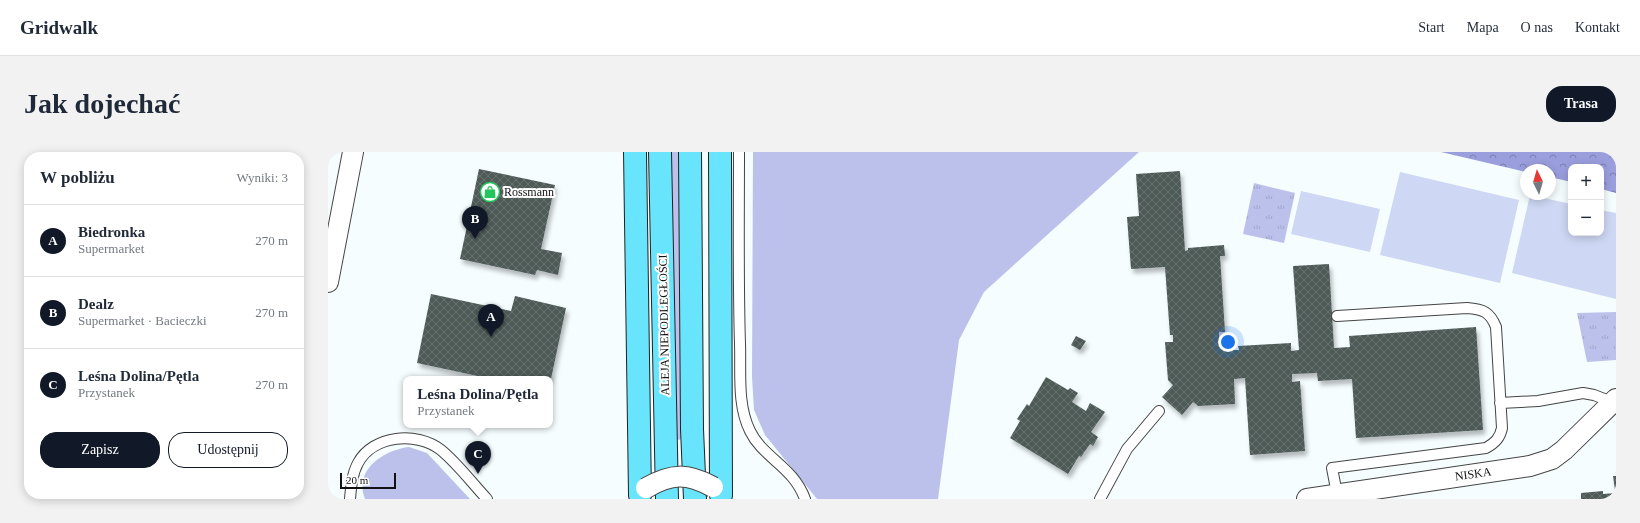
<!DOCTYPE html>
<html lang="pl">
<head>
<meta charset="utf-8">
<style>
  :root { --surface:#fff; --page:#f2f2f3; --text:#1f2937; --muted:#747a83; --line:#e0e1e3; --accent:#111827 }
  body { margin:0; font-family:"Times New Roman",serif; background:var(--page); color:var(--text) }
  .controls { position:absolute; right:12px; top:12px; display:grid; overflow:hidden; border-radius:8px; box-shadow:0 2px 10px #0003 }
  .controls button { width:36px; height:36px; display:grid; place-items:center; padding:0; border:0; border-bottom:1px solid var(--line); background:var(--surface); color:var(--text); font:20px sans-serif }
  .compass { position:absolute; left:1192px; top:12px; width:36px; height:36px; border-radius:50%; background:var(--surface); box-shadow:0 2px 10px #0003; rotate:355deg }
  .scale { position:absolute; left:12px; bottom:10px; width:56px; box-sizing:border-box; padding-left:4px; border:2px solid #111; border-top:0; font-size:11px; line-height:14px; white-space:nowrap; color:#111; -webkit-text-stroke:3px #fff; paint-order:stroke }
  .you { position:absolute; left:900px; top:190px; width:14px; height:14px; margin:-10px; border:3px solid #fff; border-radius:50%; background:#1a73e8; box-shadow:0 0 0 6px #1a73e833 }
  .badge { display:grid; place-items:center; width:26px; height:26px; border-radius:50%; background:var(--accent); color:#fff; font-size:13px; font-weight:700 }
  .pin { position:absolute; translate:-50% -33px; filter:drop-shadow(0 1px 2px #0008) }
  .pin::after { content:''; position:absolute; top:21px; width:14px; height:12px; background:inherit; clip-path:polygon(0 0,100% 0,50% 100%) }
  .popup { position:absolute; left:75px; top:224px; width:150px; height:52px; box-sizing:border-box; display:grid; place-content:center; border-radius:8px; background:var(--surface); filter:drop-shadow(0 1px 3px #0005); font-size:13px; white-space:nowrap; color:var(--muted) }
  .popup b { font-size:15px; color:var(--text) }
  .popup::after { content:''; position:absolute; left:50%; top:100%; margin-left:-8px; border:8px solid transparent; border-top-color:var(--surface) }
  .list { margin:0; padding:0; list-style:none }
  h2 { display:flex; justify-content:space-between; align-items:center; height:52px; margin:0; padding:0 16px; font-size:17px }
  h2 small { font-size:13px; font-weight:400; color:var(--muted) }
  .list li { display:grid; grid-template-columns:26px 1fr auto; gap:12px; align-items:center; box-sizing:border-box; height:72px; padding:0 16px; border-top:1px solid var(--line) }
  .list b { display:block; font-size:15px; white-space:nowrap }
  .list p { margin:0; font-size:13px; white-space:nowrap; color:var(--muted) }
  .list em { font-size:13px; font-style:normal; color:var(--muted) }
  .actions { display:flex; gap:8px; padding:12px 16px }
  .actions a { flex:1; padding:9px 0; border:1px solid var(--accent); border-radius:16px; text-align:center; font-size:14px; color:var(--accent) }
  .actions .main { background:var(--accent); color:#fff }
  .map { position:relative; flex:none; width:1288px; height:347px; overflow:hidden; border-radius:16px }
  header { display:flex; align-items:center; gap:24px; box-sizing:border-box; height:56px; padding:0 20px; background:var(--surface); border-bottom:1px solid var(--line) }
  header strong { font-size:19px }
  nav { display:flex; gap:22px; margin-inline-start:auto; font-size:14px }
  .intro { display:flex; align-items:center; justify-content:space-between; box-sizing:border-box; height:96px; padding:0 24px }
  h1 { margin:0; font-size:28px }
  .button { padding:10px 18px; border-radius:16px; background:var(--accent); color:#fff; font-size:14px; font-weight:700 }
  main { display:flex; gap:24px; padding:0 24px }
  aside { flex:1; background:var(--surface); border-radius:16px; box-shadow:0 2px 10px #0003 }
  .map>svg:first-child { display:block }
  .grass { fill:#bcc1ec }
  .forest { fill:url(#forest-crowns) }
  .park { fill:url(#park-tufts) }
  .pitch { fill:#ced7f3 }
  .building { fill:url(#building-cross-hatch); filter:url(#shadow) }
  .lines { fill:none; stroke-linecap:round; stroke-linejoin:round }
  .lane-casing { stroke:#444; stroke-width:12 }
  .street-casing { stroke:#444; stroke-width:22 }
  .primary-casing { stroke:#222; stroke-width:24 }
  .lane { stroke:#fff; stroke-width:10 }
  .street { stroke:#fff; stroke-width:20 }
  .primary { stroke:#68e4fc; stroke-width:22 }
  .street-bridge-casing { stroke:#444; stroke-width:22; stroke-linecap:butt }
  .street-bridge { stroke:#fff; stroke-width:20 }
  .labels { text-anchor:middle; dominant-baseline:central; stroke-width:4; stroke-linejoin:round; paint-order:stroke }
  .poi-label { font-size:12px; fill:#111; stroke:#fff; text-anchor:start }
  .street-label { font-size:12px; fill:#111; stroke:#fff }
</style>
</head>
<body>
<header>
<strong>Gridwalk</strong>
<nav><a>Start</a><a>Mapa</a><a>O nas</a><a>Kontakt</a></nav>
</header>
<div class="intro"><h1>Jak dojechać</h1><a class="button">Trasa</a></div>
<main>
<aside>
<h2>W pobliżu<small>Wyniki: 3</small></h2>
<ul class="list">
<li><span class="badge">A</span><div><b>Biedronka</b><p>Supermarket</p></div><em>270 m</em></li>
<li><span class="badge">B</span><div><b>Dealz</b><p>Supermarket · Bacieczki</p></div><em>270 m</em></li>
<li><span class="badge">C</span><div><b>Leśna Dolina/Pętla</b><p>Przystanek</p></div><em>270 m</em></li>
</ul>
<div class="actions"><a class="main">Zapisz</a><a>Udostępnij</a></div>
</aside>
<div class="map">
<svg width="1288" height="347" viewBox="0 0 1288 347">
  <defs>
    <pattern id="forest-crowns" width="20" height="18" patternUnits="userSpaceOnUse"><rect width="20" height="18" fill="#9a9edd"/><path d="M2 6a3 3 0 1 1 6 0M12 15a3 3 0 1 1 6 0" fill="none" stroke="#7c7fb2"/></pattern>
    <pattern id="park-tufts" width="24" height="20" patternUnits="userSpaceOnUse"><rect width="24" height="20" fill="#bcc1ec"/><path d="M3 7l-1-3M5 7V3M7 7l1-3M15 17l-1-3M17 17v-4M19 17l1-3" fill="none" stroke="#a1a5c9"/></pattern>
    <pattern id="building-cross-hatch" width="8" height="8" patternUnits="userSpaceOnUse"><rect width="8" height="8" fill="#4d5a57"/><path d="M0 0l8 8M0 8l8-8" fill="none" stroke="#68726f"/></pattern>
    <filter id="shadow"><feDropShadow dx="2.5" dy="4.5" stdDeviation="2" flood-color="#0004"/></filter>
  </defs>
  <rect width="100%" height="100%" fill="#f5fdff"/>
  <!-- grass -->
  <path class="grass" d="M343 0H351L357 287 348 288Z
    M425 0H811L656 140 631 188 610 347H489L437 283 426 258 424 225Z
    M81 295 99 301 142 347H37C25 318 56 298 81 295Z"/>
  <!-- forest -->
  <path class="forest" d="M1113 0H1288V41L1273 37V15H1243V30L1222 25V18H1198V20Z"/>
  <!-- park -->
  <path class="park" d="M926 31 967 41 956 91 915 82Z
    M1288 160V208L1259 210 1249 161Z"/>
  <!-- pitch -->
  <path class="pitch" d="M1072 20 1191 48 1172 131 1052 103Z
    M973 39 1052 57 1042 100 963 82Z
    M1202 43 1243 52V81H1273V58L1288 61V147L1184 121Z"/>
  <!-- building -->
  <path class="building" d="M151 17 227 33 213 97 234 101 230 123 209 118 207 123 132 107Z
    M852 19 857 99 860 98V96L896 93 897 104H892L897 180H891V187L903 186 904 198H911L910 194 963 191V199L971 198 965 114 1001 112 1006 196 1022 195 1021 184 1148 175 1155 278 1028 286 1024 227 990 229 989 221 964 222V230L972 229 977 299 922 303 917 226 906 227 907 252 870 254 865 250 854 263 834 245 845 233 840 228 837 190H845V183H842L837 115 803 117 799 65 811 64 808 22Z
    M103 142 183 159 187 144 238 156 223 227H164L89 211Z
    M748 184 758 189 752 198 743 193Z
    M718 225 740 238 742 236 750 241 744 250 758 259 762 251 777 260 763 280 770 285 765 294 762 292 753 305 751 304 740 322 682 286 692 269 689 267 699 252 701 254Z
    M1285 324H1288V338H1287Z
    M1275 339V342L1288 341V347H1253V341Z"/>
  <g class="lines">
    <defs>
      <path id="lane" d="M411 0C411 64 410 128 412 192 413 220 409 253 422 279 435 306 465 314 477 347
        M1172 251 1210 249 1255 241 1266 243 1284 250
        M1009 342 1004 316 1158 296C1167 291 1172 286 1174 276L1168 175C1162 160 1155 157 1139 156L1009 164
        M22 347C23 335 24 322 30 311 45 283 89 279 113 298 130 312 144 331 159 347
        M772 347 799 297 831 259"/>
      <path id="street" d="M0 130 25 0
        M979 347 1202 314 1224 307 1236 298 1288 247"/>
      <path id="primary" d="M307 0 312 343
        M332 0 339 347
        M362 0 364 277 367 347
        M392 0 393 343"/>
    </defs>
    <!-- lane casing -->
    <use href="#lane" class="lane-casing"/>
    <!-- street casing -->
    <use href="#street" class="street-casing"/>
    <!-- primary casing -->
    <use href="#primary" class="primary-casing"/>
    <!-- lane -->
    <use href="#lane" class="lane"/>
    <!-- street -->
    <use href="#street" class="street"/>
    <!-- primary -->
    <use href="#primary" class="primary"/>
    <defs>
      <path id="street-bridge" d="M318 336C344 321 359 321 385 335"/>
    </defs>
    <!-- street-bridge casing -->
    <use href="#street-bridge" class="street-bridge-casing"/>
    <!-- street-bridge -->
    <use href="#street-bridge" class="street-bridge"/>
  </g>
  <!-- icons -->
  <defs>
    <symbol id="shop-ring" viewBox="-11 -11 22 22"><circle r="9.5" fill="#fff" stroke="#23c65d" stroke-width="1.5"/><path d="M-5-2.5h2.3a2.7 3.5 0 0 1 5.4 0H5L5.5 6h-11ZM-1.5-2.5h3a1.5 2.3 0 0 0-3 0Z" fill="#23c65d"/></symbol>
  </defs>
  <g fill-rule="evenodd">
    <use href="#shop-ring" x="151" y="29" width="22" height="22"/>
  </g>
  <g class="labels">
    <!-- poi labels -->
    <g class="poi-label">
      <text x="176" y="40">Rossmann</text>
    </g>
    <!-- street labels -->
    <g class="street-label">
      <text transform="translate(336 173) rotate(-91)">ALEJA NIEPODLEGŁOŚCI</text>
      <text transform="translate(1145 322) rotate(-8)">NISKA</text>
    </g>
  </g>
</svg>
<div class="controls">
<button>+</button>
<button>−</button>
</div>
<svg class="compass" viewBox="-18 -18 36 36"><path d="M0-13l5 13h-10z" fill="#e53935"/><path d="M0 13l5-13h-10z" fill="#747a83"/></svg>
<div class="scale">20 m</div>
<div class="you"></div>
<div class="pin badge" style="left:163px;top:185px">A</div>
<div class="pin badge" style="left:147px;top:87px">B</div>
<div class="pin badge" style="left:150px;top:322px">C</div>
<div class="popup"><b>Leśna Dolina/Pętla</b>Przystanek</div>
</div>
</main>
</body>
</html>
